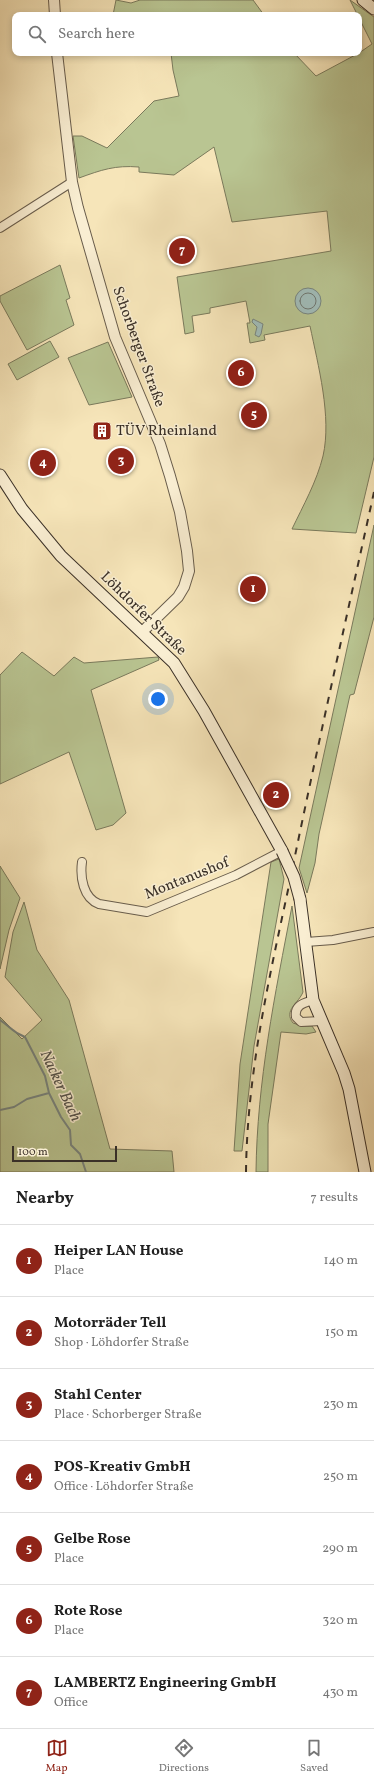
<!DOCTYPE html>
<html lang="en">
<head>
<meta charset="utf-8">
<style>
  :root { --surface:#fff; --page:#f2f2f2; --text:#222; --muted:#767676; --line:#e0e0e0; --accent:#8f2418 }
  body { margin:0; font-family:Vollkorn,serif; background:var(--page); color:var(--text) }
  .scale { position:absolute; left:12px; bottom:10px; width:105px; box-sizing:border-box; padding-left:4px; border:2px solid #3a3027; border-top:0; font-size:11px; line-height:14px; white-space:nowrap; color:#3a3027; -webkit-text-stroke:3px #f9eed2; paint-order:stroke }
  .you { position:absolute; left:158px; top:699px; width:14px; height:14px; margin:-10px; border:3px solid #fff; border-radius:50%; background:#1a73e8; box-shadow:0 0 0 6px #1a73e833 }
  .badge { display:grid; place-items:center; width:26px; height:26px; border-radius:50%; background:var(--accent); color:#fff; font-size:13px; font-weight:700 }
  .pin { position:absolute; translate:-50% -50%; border:2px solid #fff; box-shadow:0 1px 4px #0006 }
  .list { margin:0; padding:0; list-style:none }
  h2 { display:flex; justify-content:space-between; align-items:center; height:52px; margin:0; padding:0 16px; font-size:17px }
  h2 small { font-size:13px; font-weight:400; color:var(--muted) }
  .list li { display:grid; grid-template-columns:26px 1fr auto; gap:12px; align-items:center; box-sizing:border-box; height:72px; padding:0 16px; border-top:1px solid var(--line) }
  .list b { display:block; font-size:15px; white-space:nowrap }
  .list p { margin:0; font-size:13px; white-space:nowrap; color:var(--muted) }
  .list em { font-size:13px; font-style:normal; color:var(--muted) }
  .icon { flex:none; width:22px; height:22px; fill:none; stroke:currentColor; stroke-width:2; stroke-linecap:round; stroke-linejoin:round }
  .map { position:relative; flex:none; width:374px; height:1172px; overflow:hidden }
  .search { position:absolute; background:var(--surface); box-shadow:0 2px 6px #0003; left:12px; right:12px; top:12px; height:44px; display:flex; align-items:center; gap:10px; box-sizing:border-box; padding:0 14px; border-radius:8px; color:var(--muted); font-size:15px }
  .sheet { height:556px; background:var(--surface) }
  nav { display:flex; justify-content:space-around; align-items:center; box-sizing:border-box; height:56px; border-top:1px solid var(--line); background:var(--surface); font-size:11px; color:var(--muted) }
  nav a { display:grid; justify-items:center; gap:2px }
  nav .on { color:var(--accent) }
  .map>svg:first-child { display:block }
  .green { fill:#b9c592; stroke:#7a7a5c }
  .water { fill:#a1bdba; stroke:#78857f }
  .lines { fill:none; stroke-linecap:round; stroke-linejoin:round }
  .shore { stroke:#6e7670; stroke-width:1 }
  .stream { stroke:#78857f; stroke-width:2 }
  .minor-casing { stroke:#695d4c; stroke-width:10 }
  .tertiary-casing { stroke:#695d4c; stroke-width:12 }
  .secondary-casing { stroke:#3a3027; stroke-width:13 }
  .minor { stroke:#f9eed2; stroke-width:8 }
  .tertiary { stroke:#f9eed2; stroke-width:10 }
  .secondary { stroke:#f9eed2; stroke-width:11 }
  .rail { stroke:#3a3027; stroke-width:2; stroke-dasharray:7 7; stroke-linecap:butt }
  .secondary-bridge-casing { stroke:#3a3027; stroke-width:13; stroke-linecap:butt }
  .secondary-bridge { stroke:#f9eed2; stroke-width:11 }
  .labels { text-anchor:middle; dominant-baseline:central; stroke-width:3; stroke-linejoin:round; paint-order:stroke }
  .street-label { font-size:15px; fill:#3a3027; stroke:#f9eed2 }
  .poi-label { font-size:15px; fill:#3a3027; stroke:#f9eed2; text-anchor:start }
  .water-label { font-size:16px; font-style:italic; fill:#54534c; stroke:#f9eed2 }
</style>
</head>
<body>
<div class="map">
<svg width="374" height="1172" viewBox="0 0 374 1172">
  <rect width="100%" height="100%" fill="#f6e5b9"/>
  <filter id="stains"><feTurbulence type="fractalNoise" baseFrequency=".005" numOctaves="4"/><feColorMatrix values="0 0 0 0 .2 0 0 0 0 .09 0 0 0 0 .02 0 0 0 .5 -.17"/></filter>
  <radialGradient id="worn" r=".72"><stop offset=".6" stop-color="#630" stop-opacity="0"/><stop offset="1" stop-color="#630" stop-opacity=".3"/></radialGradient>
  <!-- green -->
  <path class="green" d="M116 0 131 3 140 0H253L264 15H113Z
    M350 0 374 17V457L356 533 292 529C303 506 317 481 323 456 332 417 318 365 310 326L264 335 265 340 250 343 247 323H250L246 301 210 308V313L192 316 194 332 185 334 177 277 331 251 327 211 232 222 214 147 174 175 139 172V167C115 165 101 170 79 178L73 136H82L107 148 154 101 179 96 173 70 171 53H294L316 76 359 53 372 44Z
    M60 265 70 298 66 300 74 325 27 350 0 301V296Z
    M50 341 59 357 17 380 8 364Z
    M108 342 132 397 89 405 68 358Z
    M374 525V617L354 694 350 695 319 834 315 863 307 893 299 868Z
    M22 652 54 676 74 657 84 663 158 657 159 660 91 690 126 813 113 825 96 830 69 752 0 784V675Z
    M279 859 284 879 254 1046 242 1151H234L240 1064 271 862Z
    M0 866 20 898 9 930 0 969Z
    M24 902 37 950 69 1000 110 1149 172 1151 174 1172H0V1017L22 1039 42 1020 5 977 13 932Z
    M292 906 303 992C299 1003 283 1010 293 1023L302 1026H312L316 1032 306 1034 281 1032 268 1124V1172H256C257 1082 275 994 292 906Z"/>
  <!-- water -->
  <path class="water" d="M295 301a13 13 0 1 1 26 0a13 13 0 1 1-26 0Z
    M253 319 263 324 261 334 259 337 255 335 257 327 252 322Z"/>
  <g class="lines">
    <!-- shore -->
    <path class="shore" d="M300 301a8 8 0 1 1 16 0a8 8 0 1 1-16 0Z"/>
    <!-- stream -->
    <path class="stream" d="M0 1020C11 1027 12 1032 25 1037L45 1076 49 1093 61 1117 70 1130 71 1145 80 1154 86 1172
      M0 1110 14 1107 27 1099 49 1093"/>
    <defs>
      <path id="minor" d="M0 228 72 182
        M82 862C80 877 83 898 99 904L147 912 236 875 282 851
        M306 942 333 940 374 932
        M313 1000C304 1003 294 1005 296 1017L301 1022 321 1021"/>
      <path id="tertiary" d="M54 0 55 15
        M57 53 72 182 78 208 115 337 160 444 170 476 180 512 187 551 189 571 184 587 178 597 142 632"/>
      <path id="secondary" d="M363 0 374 9
        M0 475 22 509 61 556 174 663 204 711 282 851
        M300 899 313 1000 344 1073 349 1089 365 1172"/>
    </defs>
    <!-- minor casing -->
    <use href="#minor" class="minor-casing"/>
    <!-- tertiary casing -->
    <use href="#tertiary" class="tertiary-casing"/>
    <!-- secondary casing -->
    <use href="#secondary" class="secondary-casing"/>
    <!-- minor -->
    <use href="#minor" class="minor"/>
    <!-- tertiary -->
    <use href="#tertiary" class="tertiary"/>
    <!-- secondary -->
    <use href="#secondary" class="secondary"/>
    <!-- rail -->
    <path class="rail" d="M246 1172C247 1076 268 983 288 890 315 757 345 624 374 492"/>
    <defs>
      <path id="secondary-bridge" d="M282 851 294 877 300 899"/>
    </defs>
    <!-- secondary-bridge casing -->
    <use href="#secondary-bridge" class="secondary-bridge-casing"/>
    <!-- secondary-bridge -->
    <use href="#secondary-bridge" class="secondary-bridge"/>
  </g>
  <!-- icons -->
  <defs>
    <symbol id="building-square" viewBox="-11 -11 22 22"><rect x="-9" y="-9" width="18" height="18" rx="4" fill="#8f2418" stroke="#f9eed2"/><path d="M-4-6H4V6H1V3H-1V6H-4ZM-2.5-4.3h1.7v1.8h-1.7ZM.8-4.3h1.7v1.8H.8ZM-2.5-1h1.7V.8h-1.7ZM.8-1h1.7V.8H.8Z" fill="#fff"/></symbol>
  </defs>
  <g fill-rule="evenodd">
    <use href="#building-square" x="91" y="420" width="22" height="22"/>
  </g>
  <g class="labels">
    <!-- street labels -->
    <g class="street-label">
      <text transform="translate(138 347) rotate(70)">Schorberger Straße</text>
      <text transform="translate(143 614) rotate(44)">Löhdorfer Straße</text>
      <text transform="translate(187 879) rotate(-22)">Montanushof</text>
    </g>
    <!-- poi labels -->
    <g class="poi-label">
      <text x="116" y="431">TÜV Rheinland</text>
    </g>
    <!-- water labels -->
    <g class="water-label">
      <text transform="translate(60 1086) rotate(65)">Nacker Bach</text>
    </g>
  </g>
  <rect width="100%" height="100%" filter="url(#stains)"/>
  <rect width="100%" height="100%" fill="url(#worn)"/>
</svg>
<div class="scale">100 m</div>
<div class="you"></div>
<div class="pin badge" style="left:253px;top:589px">1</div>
<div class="pin badge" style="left:276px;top:795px">2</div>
<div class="pin badge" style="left:121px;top:461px">3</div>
<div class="pin badge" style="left:43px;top:463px">4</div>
<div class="pin badge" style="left:254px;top:415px">5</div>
<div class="pin badge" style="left:241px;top:373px">6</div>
<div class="pin badge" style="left:182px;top:251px">7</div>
<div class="search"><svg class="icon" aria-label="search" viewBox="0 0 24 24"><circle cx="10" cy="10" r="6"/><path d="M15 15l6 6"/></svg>Search here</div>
</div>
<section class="sheet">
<h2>Nearby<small>7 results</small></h2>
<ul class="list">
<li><span class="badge">1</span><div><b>Heiper LAN House</b><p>Place</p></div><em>140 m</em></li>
<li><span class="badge">2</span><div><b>Motorräder Tell</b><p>Shop · Löhdorfer Straße</p></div><em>150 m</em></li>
<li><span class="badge">3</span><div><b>Stahl Center</b><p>Place · Schorberger Straße</p></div><em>230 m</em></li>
<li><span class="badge">4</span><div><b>POS-Kreativ GmbH</b><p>Office · Löhdorfer Straße</p></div><em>250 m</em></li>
<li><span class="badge">5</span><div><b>Gelbe Rose</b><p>Place</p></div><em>290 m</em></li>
<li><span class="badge">6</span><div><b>Rote Rose</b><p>Place</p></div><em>320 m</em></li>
<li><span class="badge">7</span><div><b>LAMBERTZ Engineering GmbH</b><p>Office</p></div><em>430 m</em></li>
</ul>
</section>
<nav>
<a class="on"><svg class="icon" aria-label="map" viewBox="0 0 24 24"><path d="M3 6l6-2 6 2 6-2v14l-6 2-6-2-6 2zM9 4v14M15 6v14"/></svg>Map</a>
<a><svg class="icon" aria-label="directions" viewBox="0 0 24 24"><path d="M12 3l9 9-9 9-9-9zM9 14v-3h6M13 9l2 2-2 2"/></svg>Directions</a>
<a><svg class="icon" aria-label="saved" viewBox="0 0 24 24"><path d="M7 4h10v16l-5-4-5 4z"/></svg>Saved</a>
</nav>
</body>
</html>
